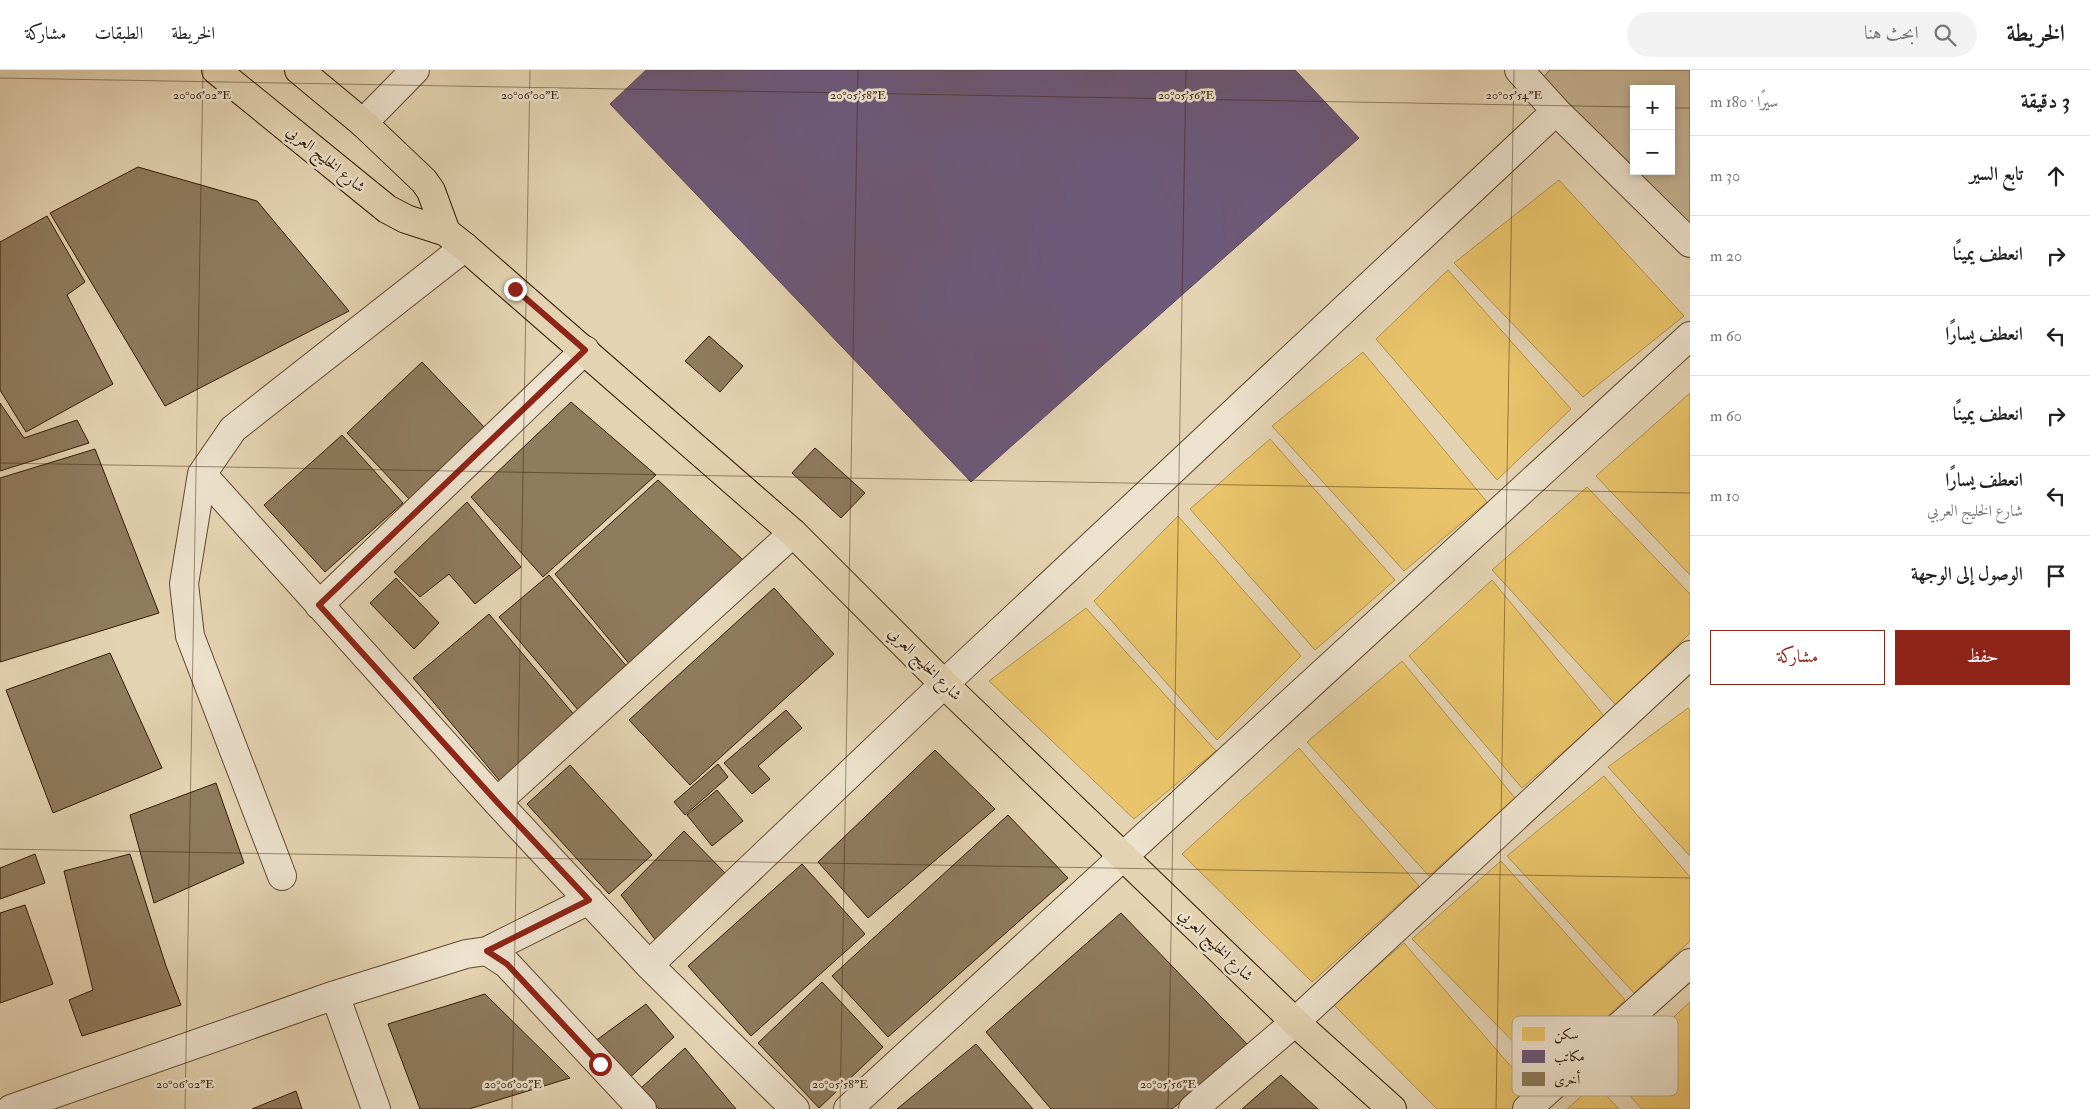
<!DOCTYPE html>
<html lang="ar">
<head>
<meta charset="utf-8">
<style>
  :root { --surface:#fff; --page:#f2f2f2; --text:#222; --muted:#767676; --line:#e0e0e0; --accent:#8f2418 }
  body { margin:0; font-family:"IM FELL Double Pica",Amiri,serif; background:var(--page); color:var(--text); direction:rtl }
  .controls { position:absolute; right:15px; top:15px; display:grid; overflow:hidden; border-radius:0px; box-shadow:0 2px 8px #0003 }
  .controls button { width:45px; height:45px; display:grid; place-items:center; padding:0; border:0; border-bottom:1px solid var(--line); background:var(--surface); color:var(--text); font:25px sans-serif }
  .stop { position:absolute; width:15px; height:15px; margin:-11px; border:4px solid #8f2418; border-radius:50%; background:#fff }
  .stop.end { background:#8f2418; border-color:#fff; box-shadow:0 1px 5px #0008 }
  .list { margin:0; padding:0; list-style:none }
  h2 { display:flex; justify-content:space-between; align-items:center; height:65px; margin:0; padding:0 20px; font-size:21px }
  h2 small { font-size:16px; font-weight:400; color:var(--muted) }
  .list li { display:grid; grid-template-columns:32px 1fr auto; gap:15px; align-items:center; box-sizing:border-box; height:80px; padding:0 20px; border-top:1px solid var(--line) }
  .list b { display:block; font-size:19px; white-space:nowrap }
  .list p { margin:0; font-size:16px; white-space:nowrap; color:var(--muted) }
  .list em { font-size:16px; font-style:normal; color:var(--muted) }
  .actions { display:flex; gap:10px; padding:15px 20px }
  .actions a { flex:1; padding:11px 0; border:1px solid var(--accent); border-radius:0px; text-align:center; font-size:18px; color:var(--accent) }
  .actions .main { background:var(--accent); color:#fff }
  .icon { flex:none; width:28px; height:28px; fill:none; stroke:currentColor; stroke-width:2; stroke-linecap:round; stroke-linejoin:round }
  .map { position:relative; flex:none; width:1690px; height:1039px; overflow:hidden; direction:ltr }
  header { display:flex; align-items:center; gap:30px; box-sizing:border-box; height:70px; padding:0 25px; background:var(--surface); border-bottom:1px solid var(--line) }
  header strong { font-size:24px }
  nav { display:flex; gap:28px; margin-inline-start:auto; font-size:18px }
  .search { width:350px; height:45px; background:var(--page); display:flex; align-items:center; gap:12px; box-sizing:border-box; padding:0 18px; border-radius:28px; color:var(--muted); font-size:19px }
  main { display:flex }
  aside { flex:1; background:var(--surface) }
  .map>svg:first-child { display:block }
  .green { fill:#c6b494; stroke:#7c684b; fill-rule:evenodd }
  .homes { fill:#e9c46a; stroke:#b2914b }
  .offices { fill:#6d597a; stroke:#5c4656 }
  .building { fill:#8f7b5e; stroke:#331b02 }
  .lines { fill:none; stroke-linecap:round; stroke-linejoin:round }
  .minor-casing { stroke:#5f492e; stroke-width:30 }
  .major-casing { stroke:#331b02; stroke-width:30 }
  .minor { stroke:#ede2cd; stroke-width:28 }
  .major { stroke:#e4d3b2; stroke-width:28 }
  .route { stroke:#8f2418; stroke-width:6 }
  .ticks { fill:none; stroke:#331b02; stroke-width:1; stroke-opacity:0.45 }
  .labels { text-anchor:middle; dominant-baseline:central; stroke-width:5; stroke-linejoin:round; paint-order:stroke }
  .street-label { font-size:16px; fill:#331b02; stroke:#ede2cd }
  .key { fill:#ede2cd; stroke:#b5a690; stroke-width:1 }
  .key-label { font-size:14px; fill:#331b02 }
  .ticks-label { font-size:12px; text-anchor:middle; fill:#331b02; stroke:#ede2cd; stroke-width:5; stroke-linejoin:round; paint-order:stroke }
</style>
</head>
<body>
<header>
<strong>الخريطة</strong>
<div class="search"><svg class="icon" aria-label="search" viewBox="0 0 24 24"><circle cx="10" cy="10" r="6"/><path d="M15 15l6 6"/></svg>ابحث هنا</div>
<nav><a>الخريطة</a><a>الطبقات</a><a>مشاركة</a></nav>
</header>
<main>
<aside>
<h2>3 دقيقة<small>سيرًا · 180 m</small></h2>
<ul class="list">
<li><svg class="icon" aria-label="ahead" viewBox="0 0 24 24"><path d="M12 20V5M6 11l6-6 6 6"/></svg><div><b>تابع السير</b></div><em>30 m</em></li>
<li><svg class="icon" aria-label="right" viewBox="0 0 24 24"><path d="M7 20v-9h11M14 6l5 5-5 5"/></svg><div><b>انعطف يمينًا</b></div><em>20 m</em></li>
<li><svg class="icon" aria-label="left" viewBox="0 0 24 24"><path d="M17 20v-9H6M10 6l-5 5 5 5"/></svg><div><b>انعطف يسارًا</b></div><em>60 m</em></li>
<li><svg class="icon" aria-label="right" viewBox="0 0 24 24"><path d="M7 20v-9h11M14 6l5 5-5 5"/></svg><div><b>انعطف يمينًا</b></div><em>60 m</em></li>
<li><svg class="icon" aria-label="left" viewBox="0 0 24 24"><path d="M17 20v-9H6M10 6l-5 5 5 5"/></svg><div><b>انعطف يسارًا</b><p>شارع الخليج العربي</p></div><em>10 m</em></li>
<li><svg class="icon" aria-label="arrive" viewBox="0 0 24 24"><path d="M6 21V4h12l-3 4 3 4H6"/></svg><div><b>الوصول إلى الوجهة</b></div></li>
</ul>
<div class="actions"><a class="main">حفظ</a><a>مشاركة</a></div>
</aside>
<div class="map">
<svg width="1690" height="1039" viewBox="0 0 1690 1039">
  <rect width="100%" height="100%" fill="#e4d3b2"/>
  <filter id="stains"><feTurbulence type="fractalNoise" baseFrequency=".004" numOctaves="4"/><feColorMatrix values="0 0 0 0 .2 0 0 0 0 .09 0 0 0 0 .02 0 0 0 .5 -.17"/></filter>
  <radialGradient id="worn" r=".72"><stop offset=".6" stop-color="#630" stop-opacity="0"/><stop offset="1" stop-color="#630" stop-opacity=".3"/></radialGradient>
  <!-- green -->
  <path class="green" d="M1550 0H1690V171L1536 15ZM1634 19H1671V101H1634Z"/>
  <!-- homes -->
  <path class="homes" d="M1559 110 1684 246 1583 327 1454 193Z
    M1448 200 1571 339 1497 410 1376 269Z
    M1363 282 1487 432 1404 501 1272 356Z
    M1690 323V505L1596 406Z
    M1270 369 1395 510 1315 580 1190 439Z
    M1587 417 1690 524V563L1616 635 1492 500Z
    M1178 446 1301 586 1217 670 1094 531Z
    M1492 510 1604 646 1522 718 1409 586Z
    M1086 538 1216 681 1134 749 989 611Z
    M1402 591 1515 728 1429 806 1307 672Z
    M1688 638 1690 641V786L1608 697Z
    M1299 678 1419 816 1312 912 1182 784Z
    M1604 706 1690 807V871L1634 923 1507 786Z
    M1501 791 1625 930 1546 1005 1412 869Z
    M1404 873 1533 1022 1512 1039H1437L1333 934Z
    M1690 932V1039H1642L1611 1005Z
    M1595 1014 1619 1039H1567Z"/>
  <!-- offices -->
  <path class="offices" d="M646 0H1295L1359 68 971 412 610 34Z"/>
  <!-- building -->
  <path class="building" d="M138 97 257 131 349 241 165 336 50 143Z
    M47 146 85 212 67 225 113 314 26 362 0 320V172Z
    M709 266 743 296 720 322 685 291Z
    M422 292 486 359 411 431 347 363Z
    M571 332 656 405 543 507 471 427Z
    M0 333 24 368 77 350 89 373 0 401Z
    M342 365 403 433 325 502 264 435Z
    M815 378 865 423 841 448 792 403Z
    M95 379 159 543 0 592V408Z
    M658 410 743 490 631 596 555 504Z
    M467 432 521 497 475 534 449 504 420 527 394 502Z
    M549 505 629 599 579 641 499 547Z
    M396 508 439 553 414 579 370 533Z
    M774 518 834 584 690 715 629 650Z
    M489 544 576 647 500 711 413 608Z
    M110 583 162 698 53 743 6 620Z
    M786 640 802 658 758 696 770 709 752 724 724 693Z
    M935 680 995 739 868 848 818 792Z
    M718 694 728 707 685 745 674 732Z
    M570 695 652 785 609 824 527 734Z
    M216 713 244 793 154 833 130 745Z
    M717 720 743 751 712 776 687 745Z
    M1008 745 1068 808 888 967 832 906Z
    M684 761 728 806 657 872 621 825Z
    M35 784 45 813 0 829V798Z
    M130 784 166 896 181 935 82 966 69 930 93 920 64 801Z
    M802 794 865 864 751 966 688 896Z
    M25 835 53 914 0 933V843Z
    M1121 843 1249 976 1172 1039H1051L986 962Z
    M822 912 883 977 819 1038 758 973Z
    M485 924 570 1008 469 1039H420L388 954Z
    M646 934 674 967 626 1011 591 974Z
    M976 974 1033 1039H897Z
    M685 978 736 1039H659L641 1018Z
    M1281 1005 1318 1039H1242Z
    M296 1021 302 1039H252Z"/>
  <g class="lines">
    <defs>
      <path id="minor" d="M1519 0 1556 41 1690 173
        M363 53 415 0
        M202 404 497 732 649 895 795 1039
        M319 535 585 280
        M497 732 793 463
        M282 806 190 566 184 514 202 404 233 359 465 177
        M487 881 589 830
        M649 895 944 614 1556 41
        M335 925 376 1039
        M11 1039 335 925 466 884 487 881 507 894 642 1039
        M848 1039 1690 266
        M1193 1039 1295 952 1690 585
        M1527 1039 1690 893"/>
      <path id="major" d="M216 0 387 139 406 149 446 162 465 177 793 463 944 614 1295 952 1392 1039
        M299 0 363 53 424 111 431 121 446 162"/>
    </defs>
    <!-- minor casing -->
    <use href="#minor" class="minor-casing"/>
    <!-- major casing -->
    <use href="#major" class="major-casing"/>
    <!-- minor -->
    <use href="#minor" class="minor"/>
    <!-- major -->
    <use href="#major" class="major"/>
  </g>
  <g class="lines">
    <!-- route -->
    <path class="route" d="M515 219 585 280 319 535 497 732 589 830 487 881 507 894 600 994"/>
  </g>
  <!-- ticks -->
  <path class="ticks" d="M0 8 1634 37M1671 38H1690M0 393 1690 423M0 779 1690 808M185 1039 203 0M512 1039 530 0M840 1039 858 0M1168 1039 1186 0M1496 1039 1514 0"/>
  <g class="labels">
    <!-- street labels -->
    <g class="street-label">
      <text transform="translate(326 89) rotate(39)">شارع الخليج العربي</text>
      <text transform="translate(925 594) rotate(45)">شارع الخليج العربي</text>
      <text transform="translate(1216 875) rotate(44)">شارع الخليج العربي</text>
    </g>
  </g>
  <!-- legend -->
  <rect x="1512" y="946" width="166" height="80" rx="8" class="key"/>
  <rect x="1522" y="957" width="23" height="14" fill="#e9c46a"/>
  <rect x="1522" y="980" width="23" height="13" fill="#6d597a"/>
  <rect x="1522" y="1002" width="23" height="14" fill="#8f7b5e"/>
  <g class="key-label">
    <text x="1554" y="969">سكن</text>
    <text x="1554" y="991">مكاتب</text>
    <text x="1554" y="1014">أخرى</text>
  </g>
  <g class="ticks-label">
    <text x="202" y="29">20°06'02"E</text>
    <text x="530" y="29">20°06'00"E</text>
    <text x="858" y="29">20°05'58"E</text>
    <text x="1186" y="29">20°05'56"E</text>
    <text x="1514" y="29">20°05'54"E</text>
    <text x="185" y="1018">20°06'02"E</text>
    <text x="513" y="1018">20°06'00"E</text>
    <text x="840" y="1018">20°05'58"E</text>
    <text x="1168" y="1018">20°05'56"E</text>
  </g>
  <rect width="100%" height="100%" filter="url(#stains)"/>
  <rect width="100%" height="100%" fill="url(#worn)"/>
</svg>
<div class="controls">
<button>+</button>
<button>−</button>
</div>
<div class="stop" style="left:600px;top:994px"></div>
<div class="stop end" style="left:515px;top:219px"></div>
</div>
</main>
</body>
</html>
